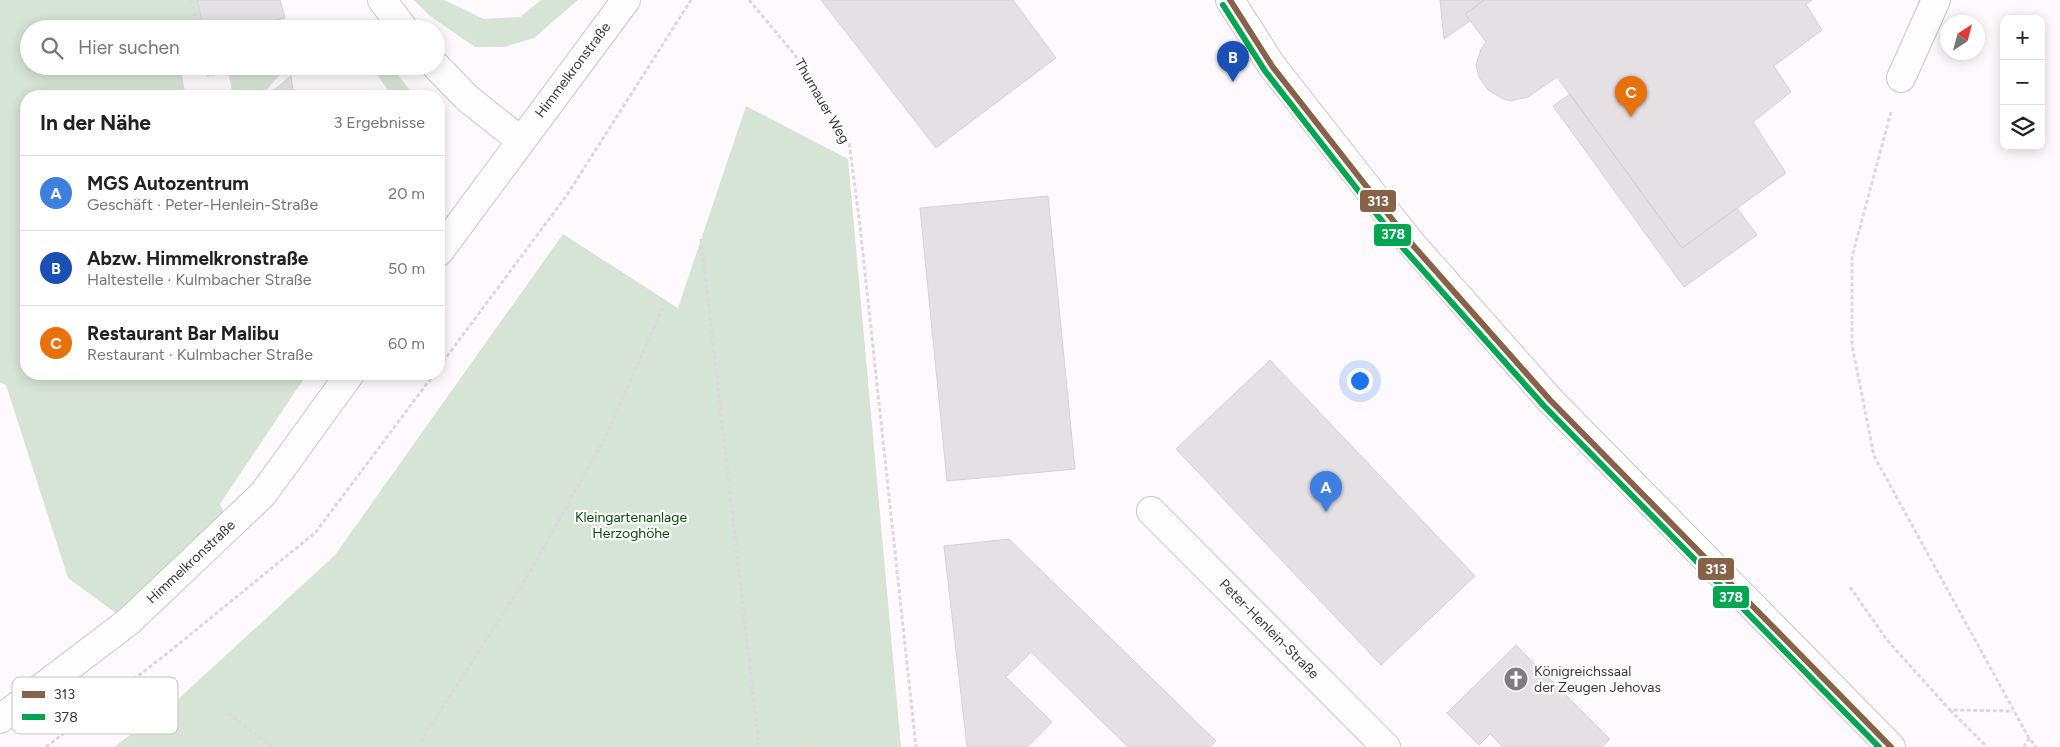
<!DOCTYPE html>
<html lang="de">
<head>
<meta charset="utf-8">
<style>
  :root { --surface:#fff; --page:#f6f6f6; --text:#222; --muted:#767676; --line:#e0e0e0; --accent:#7c3aed }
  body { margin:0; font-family:Figtree,sans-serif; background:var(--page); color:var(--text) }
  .controls { position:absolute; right:15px; top:15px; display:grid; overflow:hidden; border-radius:10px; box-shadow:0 2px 12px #0003 }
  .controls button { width:45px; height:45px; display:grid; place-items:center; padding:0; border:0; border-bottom:1px solid var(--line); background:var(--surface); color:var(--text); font:25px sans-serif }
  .compass { position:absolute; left:1940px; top:15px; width:45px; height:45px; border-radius:50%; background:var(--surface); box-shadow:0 2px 12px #0003; rotate:36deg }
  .you { position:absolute; left:1359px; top:380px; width:18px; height:18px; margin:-12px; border:4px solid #fff; border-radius:50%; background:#1a73e8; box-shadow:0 0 0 8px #1a73e833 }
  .badge { display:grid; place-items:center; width:32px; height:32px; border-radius:50%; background:var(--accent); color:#fff; font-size:16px; font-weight:700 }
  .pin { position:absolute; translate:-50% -41px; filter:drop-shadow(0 1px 2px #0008) }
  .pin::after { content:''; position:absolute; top:26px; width:18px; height:15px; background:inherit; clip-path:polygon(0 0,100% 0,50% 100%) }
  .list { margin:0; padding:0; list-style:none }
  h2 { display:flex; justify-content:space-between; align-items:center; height:65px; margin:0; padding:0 20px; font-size:21px }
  h2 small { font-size:16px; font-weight:400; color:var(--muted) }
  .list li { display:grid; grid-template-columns:32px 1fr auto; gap:15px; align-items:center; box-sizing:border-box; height:75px; padding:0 20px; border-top:1px solid var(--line) }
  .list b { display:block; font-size:19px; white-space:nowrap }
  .list p { margin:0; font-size:16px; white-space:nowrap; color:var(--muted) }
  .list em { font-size:16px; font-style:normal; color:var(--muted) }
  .icon { flex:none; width:28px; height:28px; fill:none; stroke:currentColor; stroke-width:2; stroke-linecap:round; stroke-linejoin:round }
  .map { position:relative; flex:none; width:2060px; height:747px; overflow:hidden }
  .search { position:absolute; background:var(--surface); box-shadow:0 2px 12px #0003; left:20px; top:20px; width:425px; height:55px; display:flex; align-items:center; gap:12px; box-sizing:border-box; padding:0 18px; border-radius:28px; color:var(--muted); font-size:19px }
  .panel { position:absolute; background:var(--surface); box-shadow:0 2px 12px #0003; left:20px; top:90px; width:425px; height:290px; border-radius:20px }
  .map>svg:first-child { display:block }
  .green { fill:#d6e4d5 }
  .building { fill:#e5e0e4; stroke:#d6d1d5 }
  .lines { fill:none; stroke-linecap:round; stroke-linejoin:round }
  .minor-casing { stroke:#cac5c9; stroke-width:30 }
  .major-casing { stroke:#cac5c9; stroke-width:30 }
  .path { stroke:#dbd9db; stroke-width:3; stroke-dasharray:4 2.5; stroke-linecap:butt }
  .minor { stroke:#fffeff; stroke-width:28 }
  .major { stroke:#fffeff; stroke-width:28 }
  .bus-1-casing { stroke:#fff; stroke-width:10 }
  .bus-2-casing { stroke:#fff; stroke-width:10 }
  .bus-1 { stroke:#886149; stroke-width:6 }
  .bus-2 { stroke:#00a651; stroke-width:6 }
  .labels { text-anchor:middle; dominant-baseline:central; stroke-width:4.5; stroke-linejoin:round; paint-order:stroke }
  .street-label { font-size:14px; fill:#3b373a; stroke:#fff }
  .park-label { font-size:14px; fill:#074c07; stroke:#fff }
  .poi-label { font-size:14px; fill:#3b373a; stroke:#fff; text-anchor:start }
  .key { fill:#fff; stroke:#c4c3c4; stroke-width:1 }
  .key-label { font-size:14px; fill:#3b373a }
  .line-badge { stroke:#fff; stroke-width:2 }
  .badge-label { font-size:14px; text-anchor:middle; font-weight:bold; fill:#fff }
</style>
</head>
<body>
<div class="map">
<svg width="2060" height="747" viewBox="0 0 2060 747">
  <rect width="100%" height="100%" fill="#fef9fd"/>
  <!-- green -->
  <path class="green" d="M0 0H197L204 29H29V66H180L186 96H26V374H307L220 504 230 525 128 622 68 578 6 385 0 383Z
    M414 0H444L484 19 520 17 541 0H578L534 38 504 47H475L430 16Z
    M227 66H288L261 96H233Z
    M371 66H392L414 96H392Z
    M746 106 848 159 901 747H114L176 701 335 555 563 234 678 308Z"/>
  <!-- building -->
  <path class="building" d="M197 0H280L285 18 242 29H204Z
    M821 0H1013L1056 58 936 148Z
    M1440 0H1484L1465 14 1470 21 1444 39Z
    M1484 0H1812L1806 4 1822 30 1774 66 1791 92 1753 122 1786 173 1682 248 1557 77 1528 97 1519 99 1511 101 1503 99 1488 90 1479 77 1476 65 1481 49 1486 42 1465 14Z
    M291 76 294 96H267Z
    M1570 94 1682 248 1737 208 1757 235 1684 287 1553 106Z
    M1048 196 1075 469 947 481 920 208Z
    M1270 360 1475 576 1381 665 1176 449Z
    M1009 539 1216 741 1210 747H1128L1031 652 1006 677 1052 722 1027 747H967L944 546Z
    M1516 645 1610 739 1602 747H1503L1490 734 1479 745 1447 713Z"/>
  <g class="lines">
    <defs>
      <path id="minor" d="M382 0 404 29
        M436 66 467 98 520 140
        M1901 78 1936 0
        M439 252 626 0
        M1151 511 1386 747
        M0 719 128 622 263 494 350 374"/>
      <path id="major" d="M1230 0 1272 66 1410 242 1550 400 1891 747"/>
    </defs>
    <!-- minor casing -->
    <use href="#minor" class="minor-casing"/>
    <!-- major casing -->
    <use href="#major" class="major-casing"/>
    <!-- path -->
    <path class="path" d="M191 0 198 29
      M749 0 795 55 849 143 859 217 916 747
      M206 66 208 75 255 66
      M1891 112 1852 257V345L1874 456 2029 738 2036 747
      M701 239 759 747
      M439 367 567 195 691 0
      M1850 587 1887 640 1950 710 2013 711
      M1950 710 1987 747
      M228 713 272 747
      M46 747 169 652 316 532 434 374
      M417 747 530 572 607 434 666 300
      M800 747H811
      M2024 747 2029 738"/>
    <!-- minor -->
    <use href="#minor" class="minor"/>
    <!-- major -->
    <use href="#major" class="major"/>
    <defs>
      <path id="bus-1" d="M1230 0 1272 66 1410 242 1550 400 1891 747"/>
      <path id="bus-2" d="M1223 5 1265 71 1403 248 1544 406 1879 747"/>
    </defs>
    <!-- bus-1 casing -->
    <use href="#bus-1" class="bus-1-casing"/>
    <!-- bus-2 casing -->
    <use href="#bus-2" class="bus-2-casing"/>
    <!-- bus-1 -->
    <use href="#bus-1" class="bus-1"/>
    <!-- bus-2 -->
    <use href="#bus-2" class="bus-2"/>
  </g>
  <!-- icons -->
  <defs>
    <symbol id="church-disc" viewBox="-11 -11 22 22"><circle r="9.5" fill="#7f7b7e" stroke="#fff"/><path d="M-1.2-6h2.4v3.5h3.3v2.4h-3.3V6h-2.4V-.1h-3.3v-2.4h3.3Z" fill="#fff"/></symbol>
  </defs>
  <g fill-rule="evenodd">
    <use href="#church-disc" x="1502" y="665" width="28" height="28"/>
  </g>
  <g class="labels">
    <!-- street labels -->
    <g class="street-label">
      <text transform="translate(573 70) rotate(-53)">Himmelkronstraße</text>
      <text transform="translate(822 101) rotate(60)">Thurnauer Weg</text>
      <text transform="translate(191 562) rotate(-43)">Himmelkronstraße</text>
      <text transform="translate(1269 629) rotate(45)">Peter-Henlein-Straße</text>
    </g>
    <!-- park labels -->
    <g class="park-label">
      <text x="631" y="517">Kleingartenanlage<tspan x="631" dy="16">Herzoghöhe</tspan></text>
    </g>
    <!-- poi labels -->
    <g class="poi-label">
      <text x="1534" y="671">Königreichssaal<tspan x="1534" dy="16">der Zeugen Jehovas</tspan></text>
    </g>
  </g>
  <!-- legend -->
  <rect x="12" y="677" width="166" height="57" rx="8" class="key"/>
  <rect x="22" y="691" width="23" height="7" fill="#886149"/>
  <rect x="22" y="714" width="23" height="6" fill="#00a651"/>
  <g class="key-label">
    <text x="54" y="699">313</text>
    <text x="54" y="722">378</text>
  </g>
  <g class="line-badge">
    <rect x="1359" y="189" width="38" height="24" rx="5" fill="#886149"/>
    <rect x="1373" y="223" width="39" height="24" rx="5" fill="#00a651"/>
    <rect x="1697" y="557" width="38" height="24" rx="5" fill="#886149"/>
    <rect x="1712" y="585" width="38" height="24" rx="5" fill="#00a651"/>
  </g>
  <g class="badge-label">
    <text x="1378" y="206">313</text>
    <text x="1393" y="239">378</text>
    <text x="1716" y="574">313</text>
    <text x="1731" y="602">378</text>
  </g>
</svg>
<div class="controls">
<button>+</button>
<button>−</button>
<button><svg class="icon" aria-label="layers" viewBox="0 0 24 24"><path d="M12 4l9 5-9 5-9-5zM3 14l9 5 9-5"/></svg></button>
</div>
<svg class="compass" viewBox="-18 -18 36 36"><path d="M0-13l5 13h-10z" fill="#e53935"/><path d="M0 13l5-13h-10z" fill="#767676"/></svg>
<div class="you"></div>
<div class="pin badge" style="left:1326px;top:512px;background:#3f7fe0">A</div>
<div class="pin badge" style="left:1233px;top:82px;background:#1a4fb4">B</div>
<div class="pin badge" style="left:1631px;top:117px;background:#e8710a">C</div>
<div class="search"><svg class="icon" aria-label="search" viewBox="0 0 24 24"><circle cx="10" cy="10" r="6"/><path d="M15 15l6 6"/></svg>Hier suchen</div>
<section class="panel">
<h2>In der Nähe<small>3 Ergebnisse</small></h2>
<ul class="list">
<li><span class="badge" style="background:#3f7fe0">A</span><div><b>MGS Autozentrum</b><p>Geschäft · Peter-Henlein-Straße</p></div><em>20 m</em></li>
<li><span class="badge" style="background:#1a4fb4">B</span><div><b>Abzw. Himmelkronstraße</b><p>Haltestelle · Kulmbacher Straße</p></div><em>50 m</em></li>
<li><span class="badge" style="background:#e8710a">C</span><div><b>Restaurant Bar Malibu</b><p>Restaurant · Kulmbacher Straße</p></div><em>60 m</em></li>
</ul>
</section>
</div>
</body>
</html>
